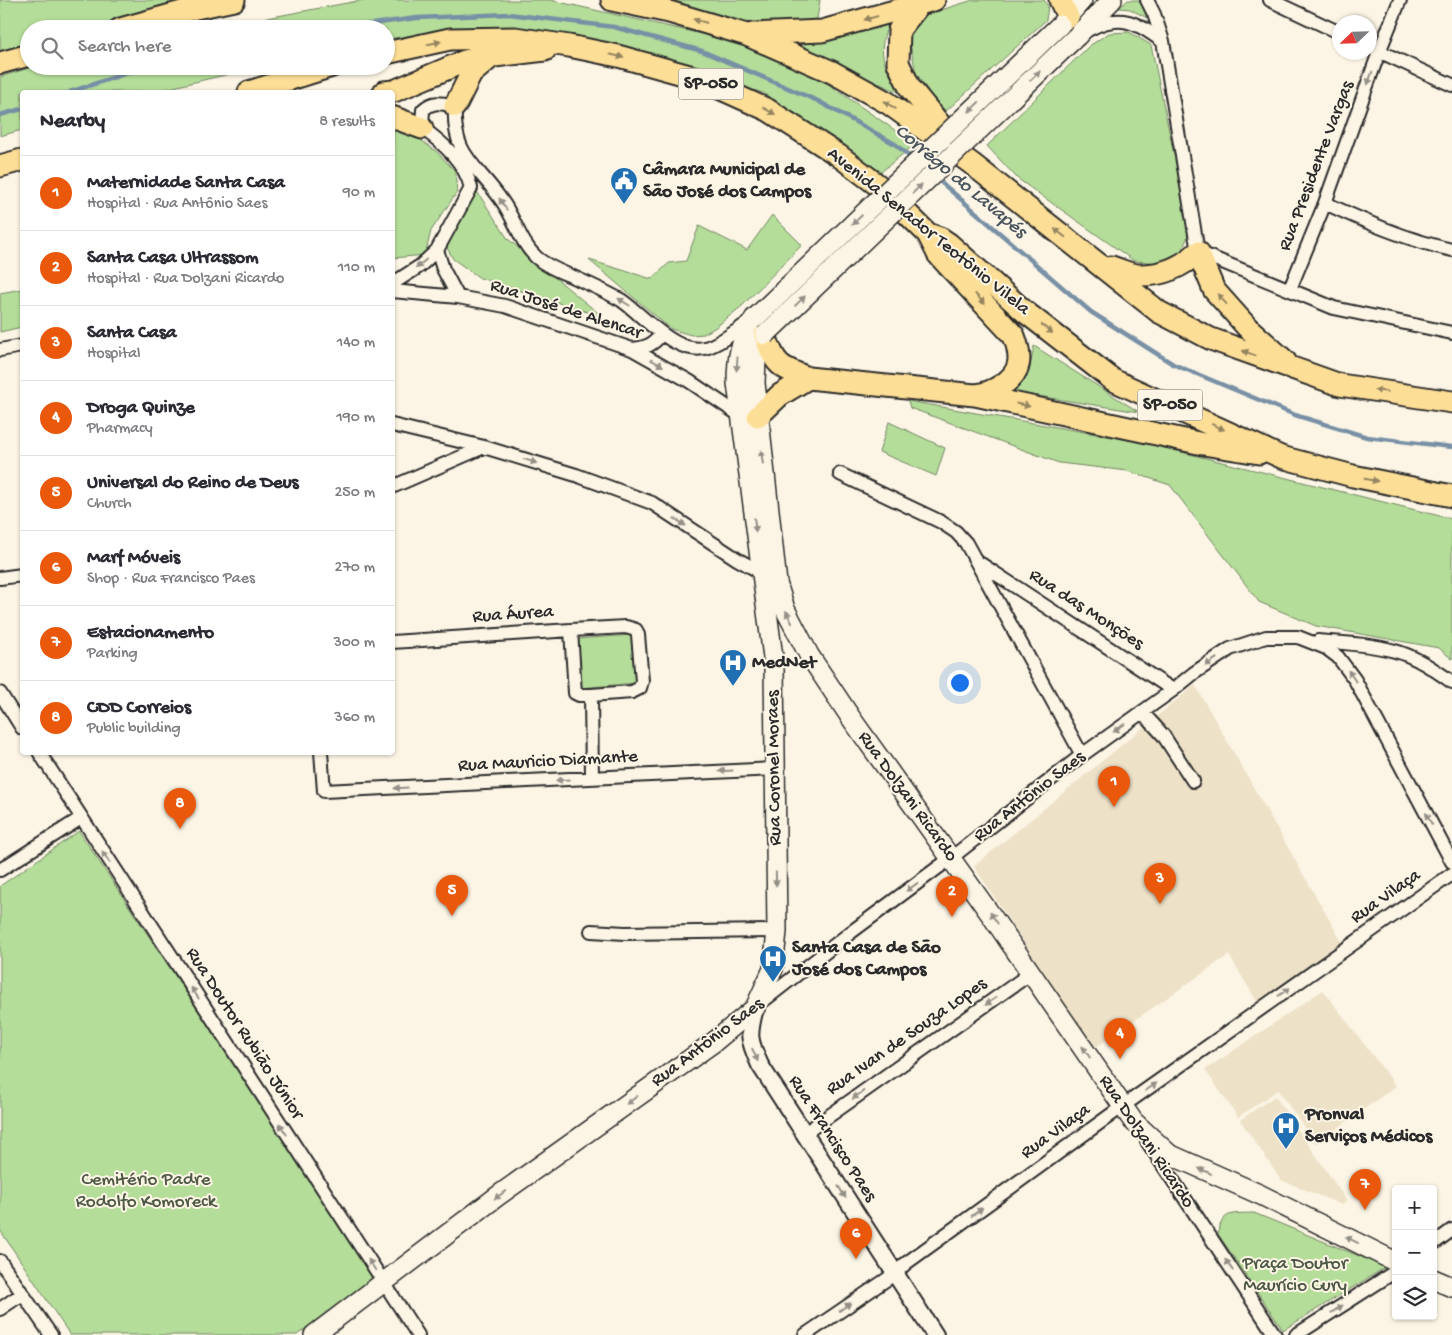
<!DOCTYPE html>
<html lang="en">
<head>
<meta charset="utf-8">
<style>
  :root { --surface:#fff; --page:#f7f7f7; --text:#2b2b33; --muted:#7c7c81; --line:#e1e1e2; --accent:#ea580c }
  body { margin:0; font-family:"Gochi Hand",sans-serif; background:var(--page); color:var(--text) }
  .controls { position:absolute; right:15px; bottom:15px; display:grid; overflow:hidden; border-radius:5px; box-shadow:0 1px 4px #0004 }
  .controls button { width:45px; height:45px; display:grid; place-items:center; padding:0; border:0; border-bottom:1px solid var(--line); background:var(--surface); color:var(--text); font:25px sans-serif }
  .compass { position:absolute; left:1332px; top:15px; width:45px; height:45px; border-radius:50%; background:var(--surface); box-shadow:0 1px 4px #0004; rotate:247deg }
  .you { position:absolute; left:959px; top:682px; width:18px; height:18px; margin:-12px; border:4px solid #fff; border-radius:50%; background:#1a73e8; box-shadow:0 0 0 8px #1a73e833 }
  .badge { display:grid; place-items:center; width:32px; height:32px; border-radius:50%; background:var(--accent); color:#fff; font-size:16px; font-weight:700 }
  .pin { position:absolute; translate:-50% -41px; filter:drop-shadow(0 1px 2px #0008) }
  .pin::after { content:''; position:absolute; top:26px; width:18px; height:15px; background:inherit; clip-path:polygon(0 0,100% 0,50% 100%) }
  .list { margin:0; padding:0; list-style:none }
  h2 { display:flex; justify-content:space-between; align-items:center; height:65px; margin:0; padding:0 20px; font-size:21px }
  h2 small { font-size:16px; font-weight:400; color:var(--muted) }
  .list li { display:grid; grid-template-columns:32px 1fr auto; gap:15px; align-items:center; box-sizing:border-box; height:75px; padding:0 20px; border-top:1px solid var(--line) }
  .list b { display:block; font-size:19px; white-space:nowrap }
  .list p { margin:0; font-size:16px; white-space:nowrap; color:var(--muted) }
  .list em { font-size:16px; font-style:normal; color:var(--muted) }
  .icon { flex:none; width:28px; height:28px; fill:none; stroke:currentColor; stroke-width:2; stroke-linecap:round; stroke-linejoin:round }
  .map { position:relative; flex:none; width:1452px; height:1335px; overflow:hidden }
  .search { position:absolute; background:var(--surface); box-shadow:0 1px 4px #0004; left:20px; top:20px; width:375px; height:55px; display:flex; align-items:center; gap:12px; box-sizing:border-box; padding:0 18px; border-radius:28px; color:var(--muted); font-size:19px }
  .panel { position:absolute; background:var(--surface); box-shadow:0 1px 4px #0004; left:20px; top:90px; width:375px; height:665px; border-radius:5px }
  .map>svg:first-child { display:block }
  .built { fill:#ede1c7 }
  .green { fill:#b4dd99; stroke:#708462 }
  .lines { fill:none; stroke-linecap:round; stroke-linejoin:round }
  .stream { stroke:#7890a5; stroke-width:4.5 }
  .minor-casing { stroke:#2b2b2b; stroke-width:16 }
  .tertiary-casing { stroke:#2b2b2b; stroke-width:20 }
  .secondary-casing { stroke:#2b2b2b; stroke-width:22 }
  .trunk-casing { stroke:#2b2b2b; stroke-width:25 }
  .minor { stroke:#fcf5e5; stroke-width:12 }
  .tertiary { stroke:#fcf5e5; stroke-width:16 }
  .secondary { stroke:#fcf5e5; stroke-width:19 }
  .trunk { stroke:#fdde96; stroke-width:21 }
  .secondary-bridge-casing { stroke:#2b2b2b; stroke-width:22; stroke-linecap:butt }
  .secondary-bridge { stroke:#fcf5e5; stroke-width:19 }
  .oneway { fill:#948460 }
  .oneway2 { fill:#949088 }
  .labels { text-anchor:middle; dominant-baseline:central; stroke-width:4; stroke-linejoin:round; paint-order:stroke }
  .shield { fill:#fcf5e5; stroke:#6a6863; stroke-width:1 }
  .shield-label { font-size:18px; font-weight:bold; fill:#2b2b2b }
  .street-label { font-size:19px; fill:#2b2b2b; stroke:#fcf5e5 }
  .poi-label { font-size:19px; font-weight:bold; fill:#2b2b2b; stroke:#fcf5e5; text-anchor:start }
  .park-label { font-size:19px; fill:#4d5846; stroke:#fcf5e5 }
  .water-label { font-size:20px; font-style:italic; fill:#4b555e; stroke:#fcf5e5 }
</style>
</head>
<body>
<div class="map">
<svg width="1452" height="1335" viewBox="0 0 1452 1335">
  <rect width="100%" height="100%" fill="#fcf5e5"/>
  <filter id="ink" filterUnits="userSpaceOnUse"><feTurbulence type="fractalNoise" baseFrequency=".02" numOctaves="2"/><feDisplacementMap in="SourceGraphic" scale="10" xChannelSelector="R" yChannelSelector="G"/><feConvolveMatrix kernelMatrix="1 2 1 2 8 2 1 2 1" color-interpolation-filters="sRGB"/></filter>
  <g filter="url(#ink)">
    <!-- built -->
    <path class="built" d="M1195 685 1342 942 1258 1003 1229 955 1093 1049 974 866Z
      M1323 990 1396 1086 1316 1144 1278 1090 1238 1117 1205 1070Z
      M1275 1096 1347 1201 1342 1205 1281 1180 1240 1120Z"/>
    <!-- green -->
    <path class="green" d="M0 0H217L90 29H29V45L0 52Z
      M363 0H550L742 43 828 84 915 144 881 172 763 93 618 48 455 30 386 39V29H208Z
      M672 0H820L817 19 757 27Z
      M973 0H1044L1048 6 1046 20 946 111 932 97 916 73 909 39 922 16Z
      M1128 0H1137L1142 5 1147 18 1130 9 1119 8Z
      M891 19C875 51 883 65 901 93L793 47Z
      M1129 32 1151 45 1190 231 1181 253 1162 263 1134 261 1018 179 987 146 1089 46 1109 33Z
      M35 66H264L186 84 154 92H22V130L0 136V77Z
      M393 128 415 136 437 152 455 171 457 192 431 231 425 255 393 258Z
      M476 190 508 239 603 317 480 278 453 259 446 246Z
      M772 215 802 245 742 306 716 327 704 334 691 335 671 329 589 260 652 279 669 263 686 261 699 226 747 250Z
      M22 289V327L0 332V293Z
      M1034 346 1139 412 1000 390 1029 372Z
      M908 401 1141 442 1452 519V659L1439 648 1316 626 1259 602 1170 485 1128 471 1059 463 910 408Z
      M889 422 945 448 936 476 879 452Z
      M632 635 636 683 580 688 577 639Z
      M79 831 375 1277 297 1335H70L0 1230V886Z
      M1254 1213 1386 1267 1283 1330 1218 1234C1222 1210 1233 1214 1254 1213Z"/>
    <g class="lines">
      <!-- stream -->
      <path class="stream" d="M333 29 417 18 509 14 614 27 702 51 818 101 895 144 914 160
        M70 92 148 66
        M0 115 22 109
        M935 177 1091 312 1173 364 1295 415 1367 437 1452 447"/>
      <defs>
        <path id="minor" d="M1147 0 1154 14 1163 41 1198 252 1334 308 1452 333
          M1270 0 1340 33
          M1090 29C1120 13 1137 22 1162 41
          M1370 47 1452 85
          M1325 203C1366 222 1407 240 1452 250
          M437 250 443 269 458 297
          M392 284 420 266 437 250 471 188C465 162 443 143 422 128L423 110C433 100 442 103 455 106 452 157 477 164 502 201 515 219 520 242 536 257 548 268 565 273 580 280 594 286 608 293 621 300 645 316 680 362 713 345 726 339 739 329 752 320
          M1290 289 1325 203 1379 52 1400 0
          M392 291 458 297 505 306 632 349 689 381 741 416
          M632 349C645 348 654 345 661 334
          M0 350 22 346
          M392 425 484 447 576 475 652 503 737 559 762 573
          M840 474 941 522 956 532 966 543 1082 755
          M392 487 484 447
          M981 564 1173 690
          M0 578 22 575
          M571 630 575 693 579 695H591L592 778
          M1318 641C1343 643 1370 644 1395 651 1415 656 1435 670 1452 682
          M392 642 571 630 626 627 636 630 638 635 642 681 640 688 632 692 591 695
          M0 693 22 728
          M1142 712 1163 735 1193 781
          M39 752 418 1335
          M321 752 324 791 774 769
          M0 870 81 818
          M591 931 625 933 777 931
          M758 1005 850 933 951 858 1082 755 1173 690 1194 673 1230 649 1266 637H1298L1326 648 1338 657 1355 680 1452 862
          M805 1133 1031 973
          M1147 1141 1275 1335
          M1433 1244 1452 1230
          M0 1261 51 1335
          M0 1309 22 1294
          M805 1335 896 1273 905 1264 1123 1106 1452 874
          M1296 1335 1396 1271"/>
        <path id="tertiary" d="M755 1008C748 1035 748 1039 760 1065L935 1335"/>
        <path id="secondary" d="M1060 25 1082 0
          M1077 36 1112 0
          M765 335 756 359 755 383 777 583 785 609 809 655 851 718 991 915 1133 1121 1169 1154 1261 1195 1396 1262
          M1433 1279 1452 1287
          M314 1335 499 1195 714 1042 755 1008 773 969 777 931 774 665 737 383C737 355 740 343 754 319"/>
        <path id="trunk" d="M612 0 669 12 747 35 832 72 888 103 972 164 1159 312 1211 339 1340 385 1452 402
          M1060 0 1068 17
          M918 6 899 30 898 63 910 88 956 144
          M120 29 196 8 234 0
          M752 34 822 31 934 0
          M386 53 450 39 515 38 569 46 618 56 697 78 768 110 838 155 879 186 928 234 940 238 949 244 1024 311 1113 380 1281 457 1353 476 1452 496
          M0 63 29 55
          M249 92 332 66
          M384 92 394 91 465 61 479 58 545 50
          M455 106 471 74 491 57
          M392 117 422 128
          M0 166 22 160
          M928 234 938 254 945 262 1014 336C1022 357 1022 372 1002 385 993 391 985 394 975 395
          M1111 267C1119 269 1128 274 1137 275 1161 276 1181 268 1198 252L1214 290 1247 327 1285 361
          M765 335C775 365 779 367 808 378L975 395 1203 444 1259 453
          M758 416 780 395 808 378"/>
      </defs>
      <!-- minor casing -->
      <use href="#minor" class="minor-casing"/>
      <!-- tertiary casing -->
      <use href="#tertiary" class="tertiary-casing"/>
      <!-- secondary casing -->
      <use href="#secondary" class="secondary-casing"/>
      <!-- trunk casing -->
      <use href="#trunk" class="trunk-casing"/>
      <!-- minor -->
      <use href="#minor" class="minor"/>
      <!-- tertiary -->
      <use href="#tertiary" class="tertiary"/>
      <!-- secondary -->
      <use href="#secondary" class="secondary"/>
      <!-- trunk -->
      <use href="#trunk" class="trunk"/>
      <defs>
        <path id="secondary-bridge" d="M754 319 1060 25
          M765 335 1077 36"/>
      </defs>
      <!-- secondary-bridge casing -->
      <use href="#secondary-bridge" class="secondary-bridge-casing"/>
      <!-- secondary-bridge -->
      <use href="#secondary-bridge" class="secondary-bridge"/>
    </g>
    <!-- one-way arrows -->
    <defs><path id="oneway-solid" d="M-6-.8H1V-3.2L6.5 0L1 3.2V.8H-6Z" transform="scale(1.25)"/></defs>
    <g class="oneway">
      <use href="#oneway-solid" transform="translate(871 18) rotate(165)"/>
      <use href="#oneway-solid" transform="translate(700 21) rotate(-164)"/>
      <use href="#oneway-solid" transform="translate(434 43) rotate(-12)"/>
      <use href="#oneway-solid" transform="translate(617 56) rotate(14)"/>
      <use href="#oneway-solid" transform="translate(890 105) rotate(-147)"/>
      <use href="#oneway-solid" transform="translate(769 111) rotate(29)"/>
      <use href="#oneway-solid" transform="translate(1060 233) rotate(-142)"/>
      <use href="#oneway-solid" transform="translate(980 299) rotate(47)"/>
      <use href="#oneway-solid" transform="translate(1222 299) rotate(-131)"/>
      <use href="#oneway-solid" transform="translate(1047 329) rotate(38)"/>
      <use href="#oneway-solid" transform="translate(1249 353) rotate(-160)"/>
      <use href="#oneway-solid" transform="translate(1381 391) rotate(-172)"/>
      <use href="#oneway-solid" transform="translate(1023 405) rotate(12)"/>
      <use href="#oneway-solid" transform="translate(1218 427) rotate(24)"/>
      <use href="#oneway-solid" transform="translate(1371 480) rotate(11)"/>
    </g>
    <g class="oneway2">
      <use href="#oneway-solid" transform="translate(1035 76) rotate(-44)"/>
      <use href="#oneway-solid" transform="translate(1370 78) rotate(110)"/>
      <use href="#oneway-solid" transform="translate(974 107) rotate(136)"/>
      <use href="#oneway-solid" transform="translate(917 189) rotate(-44)"/>
      <use href="#oneway-solid" transform="translate(503 204) rotate(-123)"/>
      <use href="#oneway-solid" transform="translate(857 220) rotate(136)"/>
      <use href="#oneway-solid" transform="translate(421 264) rotate(139)"/>
      <use href="#oneway-solid" transform="translate(800 301) rotate(-44)"/>
      <use href="#oneway-solid" transform="translate(624 302) rotate(-148)"/>
      <use href="#oneway-solid" transform="translate(657 363) rotate(29)"/>
      <use href="#oneway-solid" transform="translate(737 364) rotate(94)"/>
      <use href="#oneway-solid" transform="translate(762 457) rotate(-97)"/>
      <use href="#oneway-solid" transform="translate(530 461) rotate(17)"/>
      <use href="#oneway-solid" transform="translate(680 522) rotate(33)"/>
      <use href="#oneway-solid" transform="translate(755 525) rotate(83)"/>
      <use href="#oneway-solid" transform="translate(789 617) rotate(-117)"/>
      <use href="#oneway-solid" transform="translate(1211 662) rotate(147)"/>
      <use href="#oneway-solid" transform="translate(1352 676) rotate(-124)"/>
      <use href="#oneway-solid" transform="translate(1119 728) rotate(144)"/>
      <use href="#oneway-solid" transform="translate(726 771) rotate(177)"/>
      <use href="#oneway-solid" transform="translate(563 780) rotate(177)"/>
      <use href="#oneway-solid" transform="translate(401 788) rotate(177)"/>
      <use href="#oneway-solid" transform="translate(1429 819) rotate(-118)"/>
      <use href="#oneway-solid" transform="translate(106 857) rotate(-123)"/>
      <use href="#oneway-solid" transform="translate(776 879) rotate(89)"/>
      <use href="#oneway-solid" transform="translate(912 887) rotate(144)"/>
      <use href="#oneway-solid" transform="translate(994 918) rotate(-124)"/>
      <use href="#oneway-solid" transform="translate(1284 992) rotate(-35)"/>
      <use href="#oneway-solid" transform="translate(195 993) rotate(-123)"/>
      <use href="#oneway-solid" transform="translate(991 1001) rotate(145)"/>
      <use href="#oneway-solid" transform="translate(1086 1052) rotate(-125)"/>
      <use href="#oneway-solid" transform="translate(755 1055) rotate(66)"/>
      <use href="#oneway-solid" transform="translate(1151 1087) rotate(-35)"/>
      <use href="#oneway-solid" transform="translate(858 1095) rotate(144)"/>
      <use href="#oneway-solid" transform="translate(632 1100) rotate(144)"/>
      <use href="#oneway-solid" transform="translate(283 1129) rotate(-123)"/>
      <use href="#oneway-solid" transform="translate(1205 1171) rotate(-156)"/>
      <use href="#oneway-solid" transform="translate(842 1192) rotate(58)"/>
      <use href="#oneway-solid" transform="translate(500 1195) rotate(144)"/>
      <use href="#oneway-solid" transform="translate(977 1212) rotate(-36)"/>
      <use href="#oneway-solid" transform="translate(1352 1240) rotate(-154)"/>
      <use href="#oneway-solid" transform="translate(372 1265) rotate(-123)"/>
      <use href="#oneway-solid" transform="translate(1229 1265) rotate(-124)"/>
      <use href="#oneway-solid" transform="translate(845 1307) rotate(-35)"/>
      <use href="#oneway-solid" transform="translate(1337 1309) rotate(-33)"/>
    </g>
  </g>
  <!-- icons -->
  <defs>
    <symbol id="civic-pin" viewBox="-11 -11 22 30"><path d="M0 17L-7.5 6A9.5 9.5 0 1 1 7.5 6Z" fill="#1f6fb2" stroke="#fcf5e5"/><path d="M-.6-6.5H3V-4.5H.6V-3L4-1V1h2V6H-6V1h2V-1L-.6-3ZM-1.2 2.5V6h2.4V2.5Z" fill="#fff"/></symbol>
    <symbol id="hospital-pin" viewBox="-11 -11 22 30"><path d="M0 17L-7.5 6A9.5 9.5 0 1 1 7.5 6Z" fill="#1f6fb2" stroke="#fcf5e5"/><path d="M-5-5h3v3.5h4V-5h3V5h-3V1.5h-4V5h-3Z" fill="#fff"/></symbol>
  </defs>
  <g fill-rule="evenodd">
    <use href="#civic-pin" x="608" y="165" width="32" height="43"/>
    <use href="#hospital-pin" x="717" y="647" width="32" height="43"/>
    <use href="#hospital-pin" x="757" y="943" width="32" height="43"/>
    <use href="#hospital-pin" x="1270" y="1110" width="32" height="43"/>
  </g>
  <g class="labels">
    <!-- shield labels -->
    <g class="shield">
      <rect x="678.5" y="68.5" width="65" height="31" rx="4"/>
      <rect x="1137.5" y="389.5" width="65" height="31" rx="4"/>
    </g>
    <g class="shield-label">
      <text x="711" y="84">SP-050</text>
      <text x="1170" y="405">SP-050</text>
    </g>
    <!-- street labels -->
    <g class="street-label">
      <text transform="translate(1317 166) rotate(-69)">Rua Presidente Vargas</text>
      <text transform="translate(928 232) rotate(39)">Avenida Senador Teotônio Vilela</text>
      <text transform="translate(566 310) rotate(18)">Rua José de Alencar</text>
      <text transform="translate(1086 610) rotate(33)">Rua das Monções</text>
      <text transform="translate(513 615) rotate(-4)">Rua Áurea</text>
      <text transform="translate(548 762) rotate(-3)">Rua Mauricio Diamante</text>
      <text transform="translate(775 768) rotate(-91)">Rua Coronel Moraes</text>
      <text transform="translate(907 797) rotate(54)">Rua Dolzani Ricardo</text>
      <text transform="translate(1030 797) rotate(-38)">Rua Antônio Saes</text>
      <text transform="translate(1386 897) rotate(-35)">Rua Vilaça</text>
      <text transform="translate(244 1034) rotate(57)">Rua Doutor Rubião Júnior</text>
      <text transform="translate(907 1037) rotate(-35)">Rua Ivan de Souza Lopes</text>
      <text transform="translate(708 1043) rotate(-37)">Rua Antônio Saes</text>
      <text transform="translate(1056 1132) rotate(-36)">Rua Vilaça</text>
      <text transform="translate(832 1139) rotate(57)">Rua Francisco Paes</text>
      <text transform="translate(1146 1142) rotate(56)">Rua Dolzani Ricardo</text>
    </g>
    <!-- poi labels -->
    <g class="poi-label">
      <text x="643" y="170">Câmara Municipal de<tspan x="643" dy="22">São José dos Campos</tspan></text>
      <text x="752" y="663">MedNet</text>
      <text x="792" y="948">Santa Casa de São<tspan x="792" dy="22">José dos Campos</tspan></text>
      <text x="1305" y="1115">Pronval<tspan x="1305" dy="22">Serviços Médicos</tspan></text>
    </g>
    <!-- park labels -->
    <g class="park-label">
      <text x="146" y="1180">Cemitério Padre<tspan x="146" dy="22">Rodolfo Komoreck</tspan></text>
      <text x="1295" y="1264">Praça Doutor<tspan x="1295" dy="22">Maurício Cury</tspan></text>
    </g>
    <!-- water labels -->
    <g class="water-label">
      <text transform="translate(960 182) rotate(40)">Corrégo do Lavapés</text>
    </g>
  </g>
</svg>
<div class="controls">
<button>+</button>
<button>−</button>
<button><svg class="icon" aria-label="layers" viewBox="0 0 24 24"><path d="M12 4l9 5-9 5-9-5zM3 14l9 5 9-5"/></svg></button>
</div>
<svg class="compass" viewBox="-18 -18 36 36"><path d="M0-13l5 13h-10z" fill="#e53935"/><path d="M0 13l5-13h-10z" fill="#7c7c81"/></svg>
<div class="you"></div>
<div class="pin badge" style="left:1114px;top:807px">1</div>
<div class="pin badge" style="left:952px;top:917px">2</div>
<div class="pin badge" style="left:1160px;top:904px">3</div>
<div class="pin badge" style="left:1120px;top:1059px">4</div>
<div class="pin badge" style="left:452px;top:916px">5</div>
<div class="pin badge" style="left:856px;top:1259px">6</div>
<div class="pin badge" style="left:1365px;top:1210px">7</div>
<div class="pin badge" style="left:180px;top:829px">8</div>
<div class="search"><svg class="icon" aria-label="search" viewBox="0 0 24 24"><circle cx="10" cy="10" r="6"/><path d="M15 15l6 6"/></svg>Search here</div>
<section class="panel">
<h2>Nearby<small>8 results</small></h2>
<ul class="list">
<li><span class="badge">1</span><div><b>Maternidade Santa Casa</b><p>Hospital · Rua Antônio Saes</p></div><em>90 m</em></li>
<li><span class="badge">2</span><div><b>Santa Casa Ultrassom</b><p>Hospital · Rua Dolzani Ricardo</p></div><em>110 m</em></li>
<li><span class="badge">3</span><div><b>Santa Casa</b><p>Hospital</p></div><em>140 m</em></li>
<li><span class="badge">4</span><div><b>Droga Quinze</b><p>Pharmacy</p></div><em>190 m</em></li>
<li><span class="badge">5</span><div><b>Universal do Reino de Deus</b><p>Church</p></div><em>250 m</em></li>
<li><span class="badge">6</span><div><b>Marf Móveis</b><p>Shop · Rua Francisco Paes</p></div><em>270 m</em></li>
<li><span class="badge">7</span><div><b>Estacionamento</b><p>Parking</p></div><em>300 m</em></li>
<li><span class="badge">8</span><div><b>CDD Correios</b><p>Public building</p></div><em>360 m</em></li>
</ul>
</section>
</div>
</body>
</html>
